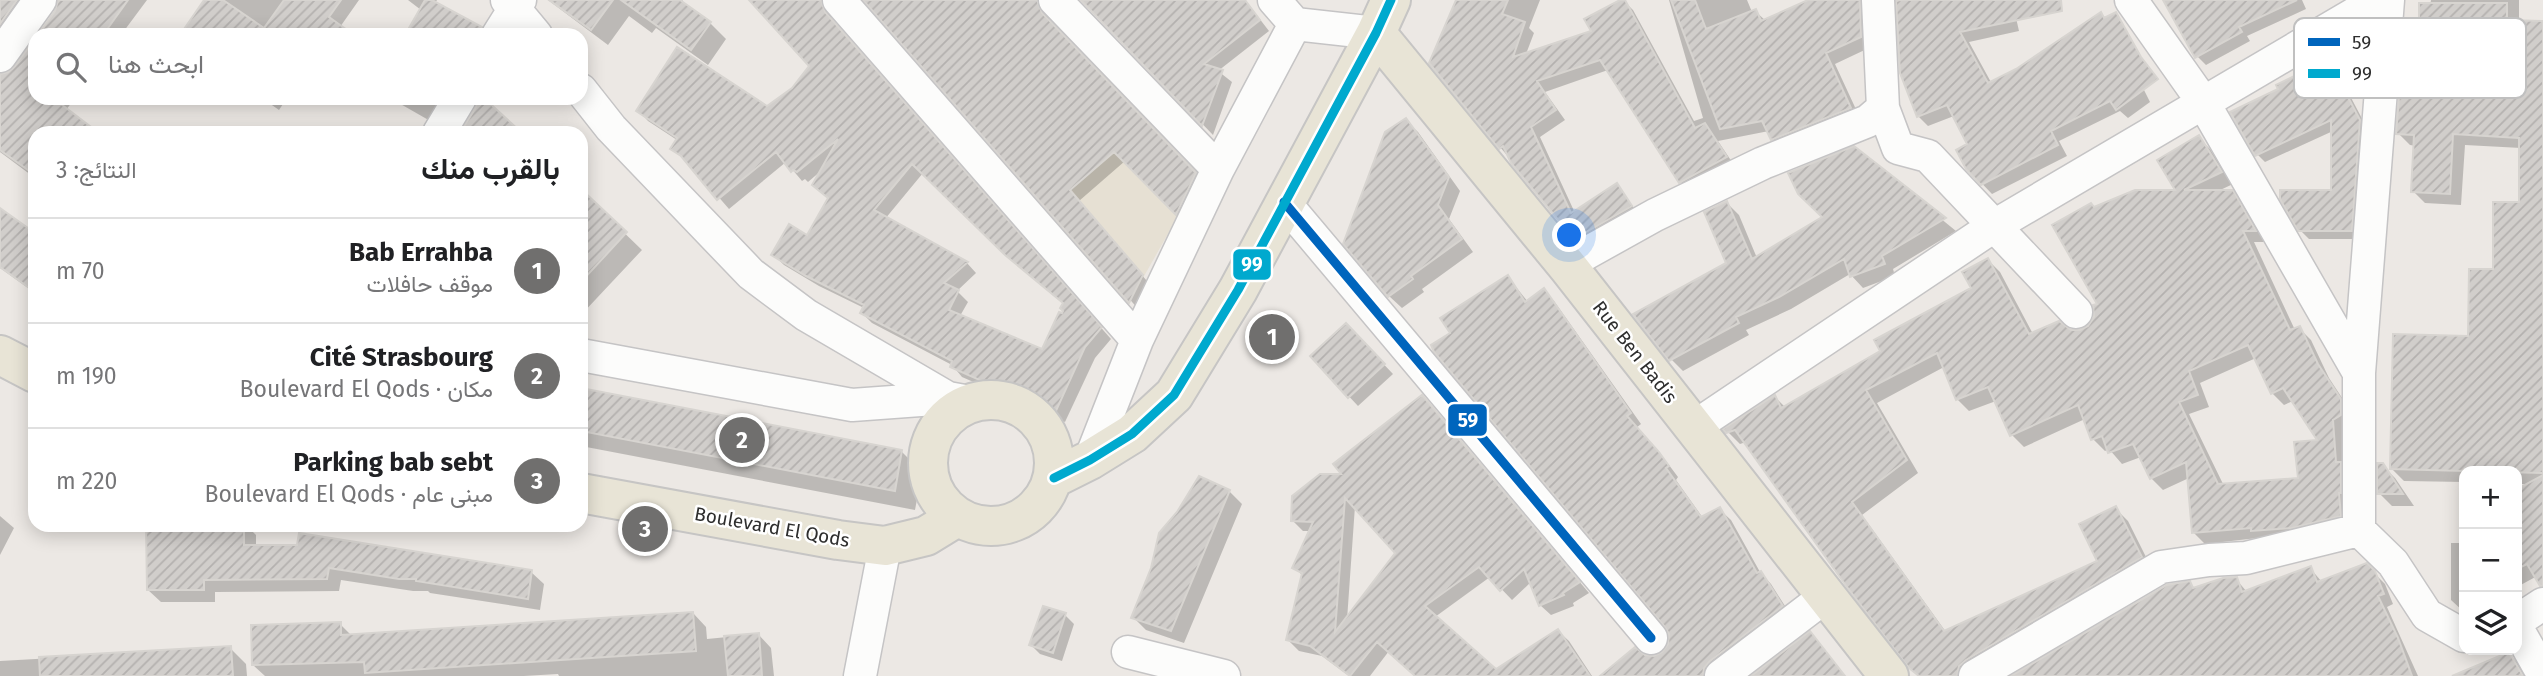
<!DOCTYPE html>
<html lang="ar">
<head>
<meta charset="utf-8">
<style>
  :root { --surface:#fff; --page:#f2f2f2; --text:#202124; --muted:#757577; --line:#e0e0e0; --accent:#706f6e }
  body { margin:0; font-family:"Fira Sans",Vazirmatn,sans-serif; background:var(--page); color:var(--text); direction:rtl }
  .controls { position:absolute; right:21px; bottom:21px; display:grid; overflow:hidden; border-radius:14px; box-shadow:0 4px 18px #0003 }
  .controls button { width:63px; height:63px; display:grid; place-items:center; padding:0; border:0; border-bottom:2px solid var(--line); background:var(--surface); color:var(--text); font:35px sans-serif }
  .you { position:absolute; left:1570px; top:236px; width:24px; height:24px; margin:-18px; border:5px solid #fff; border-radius:50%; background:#1a73e8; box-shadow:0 0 0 10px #1a73e833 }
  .badge { display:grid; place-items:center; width:46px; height:46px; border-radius:50%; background:var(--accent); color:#fff; font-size:23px; font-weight:700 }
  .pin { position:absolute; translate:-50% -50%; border:4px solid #fff; box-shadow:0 2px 7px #0006 }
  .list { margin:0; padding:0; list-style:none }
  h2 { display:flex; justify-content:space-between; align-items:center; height:91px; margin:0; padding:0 28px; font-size:30px }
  h2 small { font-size:23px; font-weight:400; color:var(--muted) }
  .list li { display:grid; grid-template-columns:46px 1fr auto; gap:21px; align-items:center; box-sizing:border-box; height:105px; padding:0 28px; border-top:2px solid var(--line) }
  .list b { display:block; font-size:26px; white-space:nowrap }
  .list p { margin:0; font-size:23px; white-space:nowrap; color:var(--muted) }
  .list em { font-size:23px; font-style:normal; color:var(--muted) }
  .icon { flex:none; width:38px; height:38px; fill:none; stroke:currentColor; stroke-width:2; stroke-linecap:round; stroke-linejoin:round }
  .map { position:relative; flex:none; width:2543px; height:676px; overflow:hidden; direction:ltr }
  .search { position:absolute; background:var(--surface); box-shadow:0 4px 18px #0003; left:28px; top:28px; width:560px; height:77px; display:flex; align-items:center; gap:18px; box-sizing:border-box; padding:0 24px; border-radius:21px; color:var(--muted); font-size:26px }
  .panel { position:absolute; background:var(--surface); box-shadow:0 4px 18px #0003; left:28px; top:126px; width:560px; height:406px; border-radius:21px; direction:rtl }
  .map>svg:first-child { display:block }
  .education { fill:#e6e0d3 }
  .shadow { fill:#0003; fill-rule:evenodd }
  .building { fill:url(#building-hatch); stroke:#d7d4d0; stroke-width:2; fill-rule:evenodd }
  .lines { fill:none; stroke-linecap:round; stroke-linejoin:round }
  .minor-casing { stroke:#c5c4c5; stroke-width:35 }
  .major-casing { stroke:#c6c5c4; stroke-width:42 }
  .minor { stroke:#fcfcfb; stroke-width:32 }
  .major { stroke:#e8e4d6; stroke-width:38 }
  .bus-1-casing { stroke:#fff; stroke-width:14 }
  .bus-2-casing { stroke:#fff; stroke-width:14 }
  .bus-1 { stroke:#0065bd; stroke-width:9 }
  .bus-2 { stroke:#00a9ce; stroke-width:9 }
  .labels { text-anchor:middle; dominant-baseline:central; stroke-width:5; stroke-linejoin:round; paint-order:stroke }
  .street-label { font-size:19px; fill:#2e2e2e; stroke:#fff }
  .key { fill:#fff; stroke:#c0c0c0; stroke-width:2 }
  .key-label { font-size:19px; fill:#2e2e2e }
  .line-badge { stroke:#fff; stroke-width:2.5 }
  .badge-label { font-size:19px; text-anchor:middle; font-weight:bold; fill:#fff }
</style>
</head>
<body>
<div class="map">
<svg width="2543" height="676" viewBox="0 0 2543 676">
  <defs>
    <pattern id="building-hatch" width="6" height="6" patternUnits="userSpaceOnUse" patternTransform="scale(1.75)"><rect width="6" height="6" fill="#d1cecb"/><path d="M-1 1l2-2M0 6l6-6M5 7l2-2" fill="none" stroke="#b4b1af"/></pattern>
  </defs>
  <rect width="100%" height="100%" fill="#ece8e4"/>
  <!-- education -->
  <path class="education" d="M1102 63 1204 170 1126 308 1045 214 1114 152 1079 94Z"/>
  <!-- shadow -->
  <path class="shadow" d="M0 0H36L0 50Z
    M60 0H147L121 35H40L57 11Z
    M207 0H359L340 27 351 35H182Z
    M408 0H437L435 3 470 23 481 33 407 35 421 10Z
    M548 0H683L681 2 710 23 726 39 708 65 656 28 652 33 629 16 608 45Z
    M772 0H835L832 4 830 15 835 24 1111 339 1095 358 1065 422 962 377 952 365 872 323 862 313 864 308 819 286 784 265 774 255 807 237 829 199 822 170 808 182 805 179 802 181 786 162 729 209 689 163 672 149 677 140 648 121 638 110 767 108 793 89 811 66ZM923 173 1065 304 1062 316 1043 352 960 316 968 302 957 291 976 273 967 263 885 219Z
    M866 0H1051L1047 5V15L1052 25 1205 184 1187 224 1125 161 1079 201 1152 287 1140 311Z
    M1083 0H1245L1269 31 1218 71 1232 82 1213 135Z
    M1458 0H1540L1529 28 1534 33 1526 54 1593 32 1623 0 1633 10 1694 121 1703 118 1669 0H1747L1752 12 1755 11 1766 21 1812 0H1867L1871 47 1835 64 1860 118 1783 149 1773 139 1769 131 1718 141 1736 168 1691 192 1681 182 1608 70 1545 92 1565 120 1540 137 1575 213 1616 185 1641 217 1585 248 1500 147Z
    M1907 0H2012L2019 31 1969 42 1992 84 2017 71 2101 14 2111 24 2150 102 2128 118 2120 111 2059 141 2067 156 1992 194 1967 168 1970 145 1954 116 1928 126 1918 116Z
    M2165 0H2302L2306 9 2247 36 2250 41 2206 65 2197 56Z
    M2431 0H2519V22L2543 23V579L2539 575 2517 587V491L2529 484H2517V471H2464V482L2404 481 2392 469 2470 337 2521 204V148L2465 145 2461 205 2425 203 2413 191 2416 146 2410 145 2398 133 2421 62Z
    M35 41V98H75L66 110 96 133H35V178L0 152V76L9 74Z
    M2327 61 2336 69 2368 130 2360 239H2309L2300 230 2333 192V131L2265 162 2256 153Z
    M262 98H287L279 110Z
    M390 98H445L432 122Z
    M1405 120 1418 132 1460 191 1449 219 1473 252 1422 289 1424 292 1402 308 1389 296Z
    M2198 137 2210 149 2233 184 2216 192H2232L2244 204 2266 242H2254L2295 330 2299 328 2311 340 2329 378 2352 413V527L2205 544 2193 532 2189 478 2163 490 2151 478 2141 457 2122 464 2109 449 2105 451 2093 439 2085 419 2024 447 2012 435 1996 401 1969 411 1957 399 1944 367 1877 403 1918 473 1862 515 1946 632 2099 562 2116 509 2128 521 2152 569 1963 676 1960 673 1953 676H1919L1746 442 1740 444 1726 430 1775 397 1785 407 1882 352 1973 289 1988 260 2000 272 2033 334 2080 332 2089 327 2099 304 2094 208 2178 192ZM2256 358 2272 393 2284 405 2293 401 2320 441 2300 479 2224 486 2189 414 2209 407 2200 383Z
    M1854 148 1956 231 1893 269 1895 276 1863 288 1850 274 1791 309 1746 330 1749 335 1683 371 1671 359 1728 264 1727 203 1739 215 1757 258 1825 218Z
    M581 191 642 250 581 315Z
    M0 222 35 235V293L0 268Z
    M1508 277 1528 302 1544 291 1554 301 1641 424 1636 428 1669 465 1678 477 1676 480 1703 518 1720 510 1731 520 1760 572 1771 584 1792 617 1717 676H1603L1643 657 1654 658 1663 654 1670 646 1671 635 1667 625 1452 333Z
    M1355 334 1393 374 1358 406 1312 357Z
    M581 390 901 451 922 472 915 510 581 446Z
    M1432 407 1589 593 1573 603 1574 606 1551 615 1540 605 1531 582 1512 600 1490 577 1435 617 1496 672 1558 631 1569 641 1592 676H1416L1389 651 1370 676H1349L1322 656 1299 651 1288 640 1303 576 1295 568 1311 531H1303L1293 521ZM1355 506 1397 553 1347 620Z
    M2382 465 2395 478 2414 506H2392L2379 493Z
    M1229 491 1242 504 1184 643 1146 630 1133 617Z
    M0 516 14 528 0 555Z
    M148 525H246L256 535V546L531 572 544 584 540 610 430 593 428 591H413L341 580 339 591 215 592V602H161L148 590Z
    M2451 543H2464V612L2451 600Z
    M2366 565 2385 584 2393 604 2387 607 2418 676H2014L2189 583 2195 589 2236 579 2247 592 2310 568 2322 582Z
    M693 613 706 627 707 639 758 634 771 648 774 676H559L558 674 524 676H265L253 665 340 624 352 636Z
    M1065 615 1074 624 1062 661 1040 654 1031 645Z
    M230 648 246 664 247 676H0V661Z
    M2509 654 2519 664 2526 676H2455Z"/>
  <!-- building -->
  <path class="building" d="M0 0H17L0 24Z
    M58 0H128L103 35H38L55 11Z
    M204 0H223L264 28 284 0H341L329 17 354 35H180Z
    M425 0H432L482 27 480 35H405Z
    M549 0H613L591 30Z
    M621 0H680L711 22 691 50Z
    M749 0H821L825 12 1102 327 1085 347 1055 413 950 367 952 361 860 313 864 305 806 276 771 255 789 224 807 235 828 198 812 185 838 139 797 172 793 170 791 172 776 152 717 200 681 156 670 149 677 138 636 111 677 47 767 106 792 88 809 66ZM912 164 1005 255 1063 303 1060 308 1063 311 1062 313 1059 312 1042 349 949 310 959 290 944 283 968 262 874 210Z
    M863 0H1037L1042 13 1196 173 1176 215 1114 152 1070 190 1143 275 1129 303Z
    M1081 0H1245L1260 20 1204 64 1223 70 1202 126Z
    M1456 0H1508L1502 14 1525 22 1513 57 1591 31 1584 19 1620 0H1625L1695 128 1705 123 1727 157 1679 183 1600 60 1537 81 1556 110 1531 127 1571 213 1617 183 1632 206 1574 239 1511 163 1503 146 1499 149 1429 63Z
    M1671 0H1695L1706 29 1756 9 1761 21 1808 0H1860L1861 37 1826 53 1851 108 1771 140 1762 121 1720 129Z
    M1900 0H2061L2062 11 1960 32 1988 83 2016 69 2101 12 2104 18 2116 12 2141 57 2158 79 2116 110 2110 101 2051 131 2058 145 1981 185 1966 169 1956 150 1967 144 1947 105 1917 117 1900 73 1896 1Z
    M2163 0H2297L2239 27 2242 32 2195 58Z
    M2419 3H2507V20L2543 21V473L2390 469 2393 334 2468 336 2469 269H2493V202H2519V138L2453 134 2450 194 2411 192 2414 135 2396 134 2402 60 2419 61Z
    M35 39V98H53L99 133H35V175L0 150V74L8 72 14 67Z
    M2328 59 2360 120 2352 231H2298L2280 199V190H2331V120L2255 156 2230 112 2278 89 2276 85Z
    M478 98H484L522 133H460L476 107Z
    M1406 118 1449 177 1438 205 1462 239 1411 276 1413 279 1388 297 1343 244 1385 132Z
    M2199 135 2222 172 2184 190H2233L2256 231H2243L2290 330 2300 326 2318 364 2341 399V415L2333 420 2336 462H2341V493H2339L2341 516 2292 528 2251 531V528L2192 533 2186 462 2150 479 2133 444 2108 453 2102 436 2091 440 2078 405 2010 436 1988 387 1956 400 1937 353 1866 390 1907 460 1852 502 1944 631 2097 561 2079 524 2116 506 2142 557 1966 660 1959 666 1957 676H1919L1909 668 1847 587 1735 430 1726 433 1723 429 1775 395 1781 408 1880 351 1874 340 1971 288 1962 272 1988 258 2029 334 2059 321 2071 330H2080L2088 326 2094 317 2093 305 2097 304 2052 225 2091 203 2094 207 2135 190H2175L2157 160ZM2248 345 2271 394 2283 388 2317 440 2294 442 2298 478 2218 484 2179 402 2198 395 2189 371Z
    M1854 146 1946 218 1882 256 1885 264 1850 277 1844 259 1779 297 1736 317 1739 323 1669 361 1633 314 1726 263 1704 212 1727 201 1752 259 1822 217 1798 194 1788 173Z
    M581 189 627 232 581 282Z
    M0 208 35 233V292L0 267Z
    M1508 275 1525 302 1544 288 1631 413 1627 416 1659 452 1669 466 1666 468 1701 517 1720 507 1757 573 1761 571 1783 606 1710 661 1704 668 1703 676H1600L1635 647 1645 655 1654 656 1662 652 1668 644 1669 634 1665 627 1434 352 1431 345 1450 333 1440 318Z
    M1346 323 1385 364 1348 398 1310 356Z
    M581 388 902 450 895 491 581 431Z
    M1422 395 1580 582 1563 593 1564 595 1539 606 1524 569 1500 591 1479 567 1425 606 1496 669 1558 629 1590 676H1415L1377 642 1350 676 1310 646 1286 640 1302 573 1292 568 1313 522 1291 521 1292 496 1320 474H1341L1333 464ZM1345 498 1395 553 1335 632Z
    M2377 463H2383L2403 494H2377Z
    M2543 475V586H2540L2527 564 2517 569V489Z
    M1199 476 1230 490 1171 631 1131 618 1151 568 1159 533 1177 512Z
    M146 525H244V545H297L299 533 532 570 528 599 416 581V579H399L329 568 327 579 204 580V590H147Z
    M2367 563 2375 571 2384 594 2378 596 2398 638 2412 676H2011L2167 585 2190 581 2193 588 2223 578 2237 577 2242 592 2311 566 2317 582Z
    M1043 606 1066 613 1053 653 1029 645Z
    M693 612 696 651 365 673 364 662 252 665 251 625 341 622V635Z
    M1810 631 1845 676H1751Z
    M759 633 762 676H728L724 636Z
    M231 646 233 676H40L39 657Z
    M2509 652 2523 676H2452Z"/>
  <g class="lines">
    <defs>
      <path id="minor" d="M507 0 536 35
        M839 0 1137 340
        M1055 0 1218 169
        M1274 0 1295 24
        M1878 0 1883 108 1898 148 1928 156 2076 312
        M2131 0 2203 102 2359 373 2388 0
        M498 35 520 0
        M0 56 40 0
        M581 90 611 128 751 274 806 315 948 398 970 402
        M439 133 460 98
        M1284 202 1651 638
        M1568 267 1585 254 1655 215 1763 163 1868 121 1883 108
        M581 355 852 405 948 398
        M2359 373V530L2393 563 2427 615 2464 636
        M1694 427 1994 226 2378 0
        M1090 460 1137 340 1218 169 1295 24 1376 33
        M2517 621 2543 604
        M2517 628 2543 674
        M1128 652 1224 676
        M860 676 885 546
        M1721 676 1826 596
        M1975 676 2161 567 2209 560 2246 558 2359 530"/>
      <path id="major" d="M1376 33 1568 267 1889 676
        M0 355 35 373
        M928 463a63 63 0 1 1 126 0a63 63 0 1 1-126 0Z
        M1054 478 1090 460 1132 434 1174 395 1238 290 1376 33 1391 0
        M581 493 838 540 885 546 926 536 957 517"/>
    </defs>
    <!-- minor casing -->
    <use href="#minor" class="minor-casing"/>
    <!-- major casing -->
    <use href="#major" class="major-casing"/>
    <!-- minor -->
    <use href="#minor" class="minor"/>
    <!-- major -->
    <use href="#major" class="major"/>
    <defs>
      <path id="bus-1" d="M1284 202 1651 638"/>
      <path id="bus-2" d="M1054 478 1090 460 1132 434 1174 395 1238 290 1376 33 1391 0"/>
    </defs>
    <!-- bus-1 casing -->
    <use href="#bus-1" class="bus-1-casing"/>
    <!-- bus-2 casing -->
    <use href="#bus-2" class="bus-2-casing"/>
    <!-- bus-1 -->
    <use href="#bus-1" class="bus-1"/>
    <!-- bus-2 -->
    <use href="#bus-2" class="bus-2"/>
  </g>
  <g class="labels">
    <!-- street labels -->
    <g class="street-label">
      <text transform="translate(1635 352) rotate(52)">Rue Ben Badis</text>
      <text transform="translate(772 527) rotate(10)">Boulevard El Qods</text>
    </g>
  </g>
  <!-- legend -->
  <rect x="2294" y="18" width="232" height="80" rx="10" class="key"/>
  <rect x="2308" y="38" width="32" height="8" fill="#0065bd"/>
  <rect x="2308" y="69" width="32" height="9" fill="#00a9ce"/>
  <g class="key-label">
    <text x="2352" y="49">59</text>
    <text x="2352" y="80">99</text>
  </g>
  <g class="line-badge">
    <rect x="1232" y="248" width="40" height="33" rx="7" fill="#00a9ce"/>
    <rect x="1447" y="403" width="41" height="34" rx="7" fill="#0065bd"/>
  </g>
  <g class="badge-label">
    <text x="1252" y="271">99</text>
    <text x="1468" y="427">59</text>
  </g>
</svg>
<div class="controls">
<button>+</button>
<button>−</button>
<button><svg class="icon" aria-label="layers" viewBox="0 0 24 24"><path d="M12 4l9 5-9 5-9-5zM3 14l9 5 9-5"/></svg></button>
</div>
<div class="you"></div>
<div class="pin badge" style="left:1272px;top:337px">1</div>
<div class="pin badge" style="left:742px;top:440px">2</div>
<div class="pin badge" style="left:645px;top:529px">3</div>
<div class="search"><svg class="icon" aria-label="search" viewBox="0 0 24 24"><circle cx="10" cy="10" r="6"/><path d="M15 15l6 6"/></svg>ابحث هنا</div>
<section class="panel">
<h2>بالقرب منك<small>النتائج: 3</small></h2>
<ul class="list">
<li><span class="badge">1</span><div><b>Bab Errahba</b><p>موقف حافلات</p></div><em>70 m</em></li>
<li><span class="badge">2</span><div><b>Cité Strasbourg</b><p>مكان · Boulevard El Qods</p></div><em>190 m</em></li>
<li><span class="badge">3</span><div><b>Parking bab sebt</b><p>مبنى عام · Boulevard El Qods</p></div><em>220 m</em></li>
</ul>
</section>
</div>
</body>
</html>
